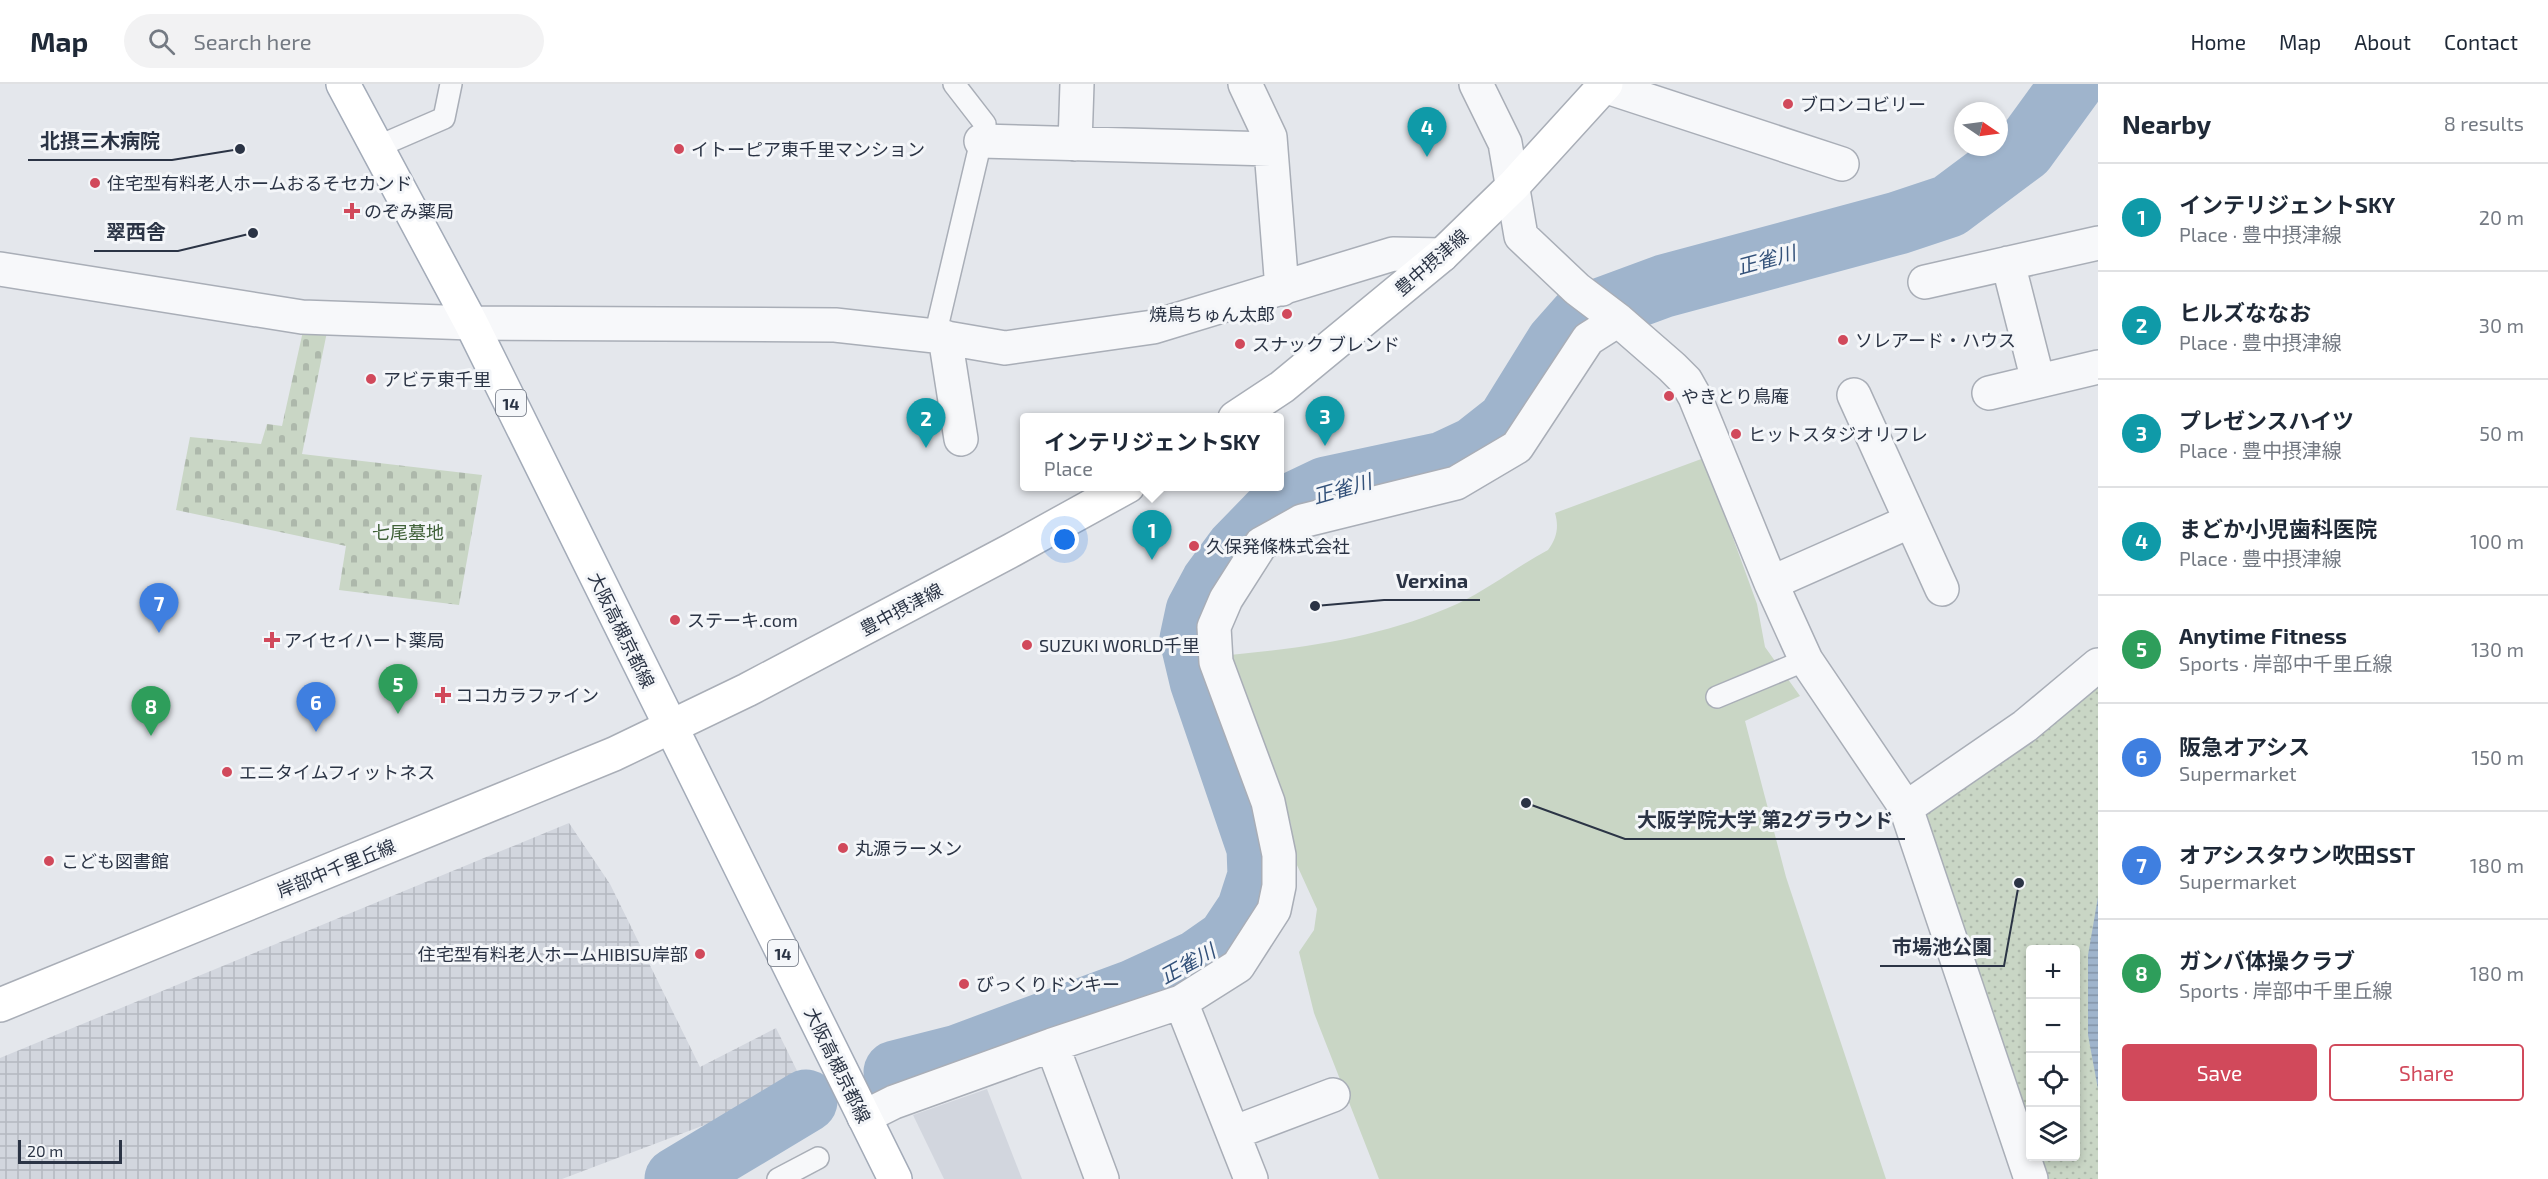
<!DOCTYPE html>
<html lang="en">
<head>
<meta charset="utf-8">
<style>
  :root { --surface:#fff; --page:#f2f2f3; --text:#1f2937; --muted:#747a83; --line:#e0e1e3; --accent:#d1495b }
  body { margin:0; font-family:"Exo 2","Noto Sans JP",sans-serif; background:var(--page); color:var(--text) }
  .controls { position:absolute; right:18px; bottom:18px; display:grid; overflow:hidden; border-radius:6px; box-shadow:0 3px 9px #0003 }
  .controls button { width:54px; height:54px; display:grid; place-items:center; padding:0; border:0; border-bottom:2px solid var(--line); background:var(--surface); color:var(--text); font:30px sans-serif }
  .compass { position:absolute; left:1954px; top:18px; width:54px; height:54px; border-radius:50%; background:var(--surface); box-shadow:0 3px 9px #0003; rotate:103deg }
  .scale { position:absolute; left:18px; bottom:15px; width:104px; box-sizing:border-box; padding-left:6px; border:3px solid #2b3445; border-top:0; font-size:16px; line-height:21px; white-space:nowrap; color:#2b3445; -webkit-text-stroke:4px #f4f6f9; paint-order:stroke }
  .you { position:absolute; left:1065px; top:456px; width:21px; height:21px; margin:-15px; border:4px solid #fff; border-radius:50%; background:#1a73e8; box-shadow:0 0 0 9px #1a73e833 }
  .badge { display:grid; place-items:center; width:39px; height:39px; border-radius:50%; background:var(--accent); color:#fff; font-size:20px; font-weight:700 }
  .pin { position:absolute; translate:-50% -50px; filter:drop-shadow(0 2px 3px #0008) }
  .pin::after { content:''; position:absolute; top:32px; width:21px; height:18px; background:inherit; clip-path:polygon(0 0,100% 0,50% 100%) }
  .popup { position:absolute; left:1020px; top:329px; width:264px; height:78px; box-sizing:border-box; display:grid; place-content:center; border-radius:6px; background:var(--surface); filter:drop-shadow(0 2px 4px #0005); font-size:20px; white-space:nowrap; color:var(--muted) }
  .popup b { font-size:22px; color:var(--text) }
  .popup::after { content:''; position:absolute; left:50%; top:100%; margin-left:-12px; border:12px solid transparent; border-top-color:var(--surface) }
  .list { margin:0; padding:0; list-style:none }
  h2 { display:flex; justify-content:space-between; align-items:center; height:78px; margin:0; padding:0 24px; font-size:26px }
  h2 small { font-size:20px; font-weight:400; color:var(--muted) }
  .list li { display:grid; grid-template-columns:39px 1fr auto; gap:18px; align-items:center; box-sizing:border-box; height:108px; padding:0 24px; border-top:2px solid var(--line) }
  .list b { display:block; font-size:22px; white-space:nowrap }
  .list p { margin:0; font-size:20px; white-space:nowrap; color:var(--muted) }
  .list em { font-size:20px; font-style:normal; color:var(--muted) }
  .actions { display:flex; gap:12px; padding:18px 24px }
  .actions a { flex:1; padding:14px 0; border:2px solid var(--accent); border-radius:6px; text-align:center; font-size:21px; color:var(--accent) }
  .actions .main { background:var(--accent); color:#fff }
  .icon { flex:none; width:33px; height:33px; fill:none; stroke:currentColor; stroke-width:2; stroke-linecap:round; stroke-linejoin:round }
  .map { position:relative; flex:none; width:2098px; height:1095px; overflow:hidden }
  header { display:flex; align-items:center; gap:36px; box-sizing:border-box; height:84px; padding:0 30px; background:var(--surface); border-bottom:2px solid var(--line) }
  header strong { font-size:28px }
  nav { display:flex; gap:33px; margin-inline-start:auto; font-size:21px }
  .search { width:420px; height:54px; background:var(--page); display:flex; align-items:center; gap:15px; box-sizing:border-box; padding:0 21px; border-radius:33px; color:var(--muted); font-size:22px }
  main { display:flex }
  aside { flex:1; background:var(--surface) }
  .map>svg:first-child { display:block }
  .built { fill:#d2d6de }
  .industrial { fill:url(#industrial-grid) }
  .green { fill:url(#green-dots) }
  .cemetery { fill:url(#cemetery-stones) }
  .pitch { fill:#c9d6c5 }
  .water { fill:url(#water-rules) }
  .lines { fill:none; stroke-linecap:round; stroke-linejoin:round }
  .river { stroke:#9fb4cc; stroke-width:63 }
  .lane-casing { stroke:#a9aeb7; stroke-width:24 }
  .street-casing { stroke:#a9aeb7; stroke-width:36 }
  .secondary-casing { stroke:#a9aeb7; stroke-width:36 }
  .primary-casing { stroke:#a3abb8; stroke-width:36 }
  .lane { stroke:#f7f8fa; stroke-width:21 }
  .street { stroke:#f7f8fa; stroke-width:33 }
  .secondary { stroke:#fff; stroke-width:33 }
  .primary { stroke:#fff; stroke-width:33 }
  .poi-dot { fill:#d1495b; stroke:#f4f6f9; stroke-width:2 }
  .labels { text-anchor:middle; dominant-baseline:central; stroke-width:6; stroke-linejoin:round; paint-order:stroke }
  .shield { fill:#f4f6f9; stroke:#676e7b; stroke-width:1.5 }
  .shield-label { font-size:16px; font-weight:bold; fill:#2b3445 }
  .poi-label { font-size:18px; fill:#2b3445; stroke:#f4f6f9; text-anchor:start }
  .street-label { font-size:18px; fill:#2b3445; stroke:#f4f6f9 }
  .park-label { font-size:18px; fill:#3f6138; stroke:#f4f6f9 }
  .water-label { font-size:20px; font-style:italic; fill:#34527a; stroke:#f4f6f9 }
  .leader { fill:none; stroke:#2b3445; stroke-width:2 }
  .callout-dot { fill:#2b3445; stroke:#f4f6f9; stroke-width:2 }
  .callout-label { font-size:20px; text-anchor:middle; font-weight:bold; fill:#2b3445; stroke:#f4f6f9; stroke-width:6; stroke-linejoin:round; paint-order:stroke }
</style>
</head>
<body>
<header>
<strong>Map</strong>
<div class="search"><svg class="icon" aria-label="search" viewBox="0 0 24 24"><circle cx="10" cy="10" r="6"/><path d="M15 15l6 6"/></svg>Search here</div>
<nav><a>Home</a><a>Map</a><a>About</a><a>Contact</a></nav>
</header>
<main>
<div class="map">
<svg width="2098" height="1095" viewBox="0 0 2098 1095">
  <defs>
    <pattern id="industrial-grid" width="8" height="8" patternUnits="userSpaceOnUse" patternTransform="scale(1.5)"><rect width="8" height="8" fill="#d2d6de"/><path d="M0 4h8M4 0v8" fill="none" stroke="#b4b8c0"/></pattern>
    <pattern id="green-dots" width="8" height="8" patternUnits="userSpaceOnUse" patternTransform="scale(1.5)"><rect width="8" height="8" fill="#c9d6c5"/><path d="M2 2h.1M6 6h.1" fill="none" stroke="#adb8ab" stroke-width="1.8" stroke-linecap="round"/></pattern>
    <pattern id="cemetery-stones" width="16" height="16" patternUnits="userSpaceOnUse" patternTransform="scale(1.5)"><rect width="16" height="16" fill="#c9d6c5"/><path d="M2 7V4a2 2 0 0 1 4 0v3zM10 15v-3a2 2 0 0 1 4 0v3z" fill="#adb8ab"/></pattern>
    <pattern id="water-rules" width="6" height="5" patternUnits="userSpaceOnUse" patternTransform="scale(1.5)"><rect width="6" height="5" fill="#9fb4cc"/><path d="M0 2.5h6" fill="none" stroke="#8293a7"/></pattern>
  </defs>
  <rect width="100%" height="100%" fill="#e4e7ec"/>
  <!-- built -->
  <path class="built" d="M987 1005 1022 1095H944L913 1031Z"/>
  <!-- industrial -->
  <path class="industrial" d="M569 739 610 800 700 983 776 944 805 1003 562 1095H0V974Z"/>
  <!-- green -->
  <path class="green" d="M2098 597V1095H2042L2034 1073 2076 1072V866H2030V1063L1919 722Z"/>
  <!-- cemetery -->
  <path class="cemetery" d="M303 247 327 248 302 370 482 391 459 521 339 506 346 462 176 426 190 353 261 360 267 340 282 342Z"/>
  <!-- pitch -->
  <path class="pitch" d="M1704 374 1757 520 1765 563 1800 612 1745 637 1786 793 1886 1095H1379L1314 929 1299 868 1314 846 1317 825 1296 779 1291 740 1279 699 1230 571C1307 564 1386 552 1457 520 1489 505 1518 482 1548 466 1557 454 1559 443 1555 429Z"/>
  <!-- water -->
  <path class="water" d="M2098 813V1005L2088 951V871Z"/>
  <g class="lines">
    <!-- river -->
    <path class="river" d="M895 988 958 972 1133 907 1198 877 1228 856 1248 826 1259 792 1258 764 1201 597 1191 555 1197 527 1212 499 1237 465 1271 430 1326 404 1443 379 1475 364 1508 338 1557 259 1580 233 1664 202 1898 139 1949 122 2024 66 2072 0
      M676 1095 806 1017"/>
    <defs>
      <path id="lane" d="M377 63 444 34 451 0
        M935 252 985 40 954 0
        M1717 613 1806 576
        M778 1095 818 1074"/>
      <path id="street" d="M1245 0 1270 53 1282 205
        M1476 0 1505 59 1521 152 1577 205 1618 236 1672 283 1686 297 1695 313 1771 499 1806 576 1906 724 2031 1095
        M1604 2 1842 80
        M981 57 1271 65
        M1075 60 1077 0
        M2008 179 2038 297
        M0 185 302 233 471 239 835 241 935 252 1005 264 1153 243 1393 170 1442 171
        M1925 198 2098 159
        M945 253 961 355
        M1989 309 2098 283
        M1854 311 1942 505
        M1771 499 1911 437
        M1906 724 2025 642 2098 581
        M1181 918 1251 1095
        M1052 961 1102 1095
        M864 1033 894 1018 1052 961 1181 918 1238 882 1274 826 1279 802V771L1268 718 1216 578 1214 543 1226 515 1261 460 1302 437 1456 399 1517 363 1588 255 1618 236
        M1233 1049 1333 1011"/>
      <path id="secondary" d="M1235 334 1282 303 1442 171 1514 101 1606 0
        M0 921 614 670 747 606 1012 466 1128 402"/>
      <path id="primary" d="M343 0 471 239 895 1095"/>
    </defs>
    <!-- lane casing -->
    <use href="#lane" class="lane-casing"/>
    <!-- street casing -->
    <use href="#street" class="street-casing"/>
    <!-- secondary casing -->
    <use href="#secondary" class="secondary-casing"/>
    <!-- primary casing -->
    <use href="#primary" class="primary-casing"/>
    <!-- lane -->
    <use href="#lane" class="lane"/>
    <!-- street -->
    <use href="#street" class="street"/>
    <!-- secondary -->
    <use href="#secondary" class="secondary"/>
    <!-- primary -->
    <use href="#primary" class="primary"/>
  </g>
  <!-- markers -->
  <g class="poi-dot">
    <circle cx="1788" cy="20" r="6"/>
    <circle cx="679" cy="65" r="6"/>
    <circle cx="95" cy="99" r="6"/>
    <path d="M349 118h6v6h6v6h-6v6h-6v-6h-6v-6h6z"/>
    <circle cx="1287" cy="230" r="6"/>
    <circle cx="1843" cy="256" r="6"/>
    <circle cx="1240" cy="260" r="6"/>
    <circle cx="371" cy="295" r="6"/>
    <circle cx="1669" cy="312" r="6"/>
    <circle cx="1736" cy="350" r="6"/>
    <circle cx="1194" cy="462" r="6"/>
    <circle cx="675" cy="536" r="6"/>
    <path d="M269 547h6v6h6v6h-6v6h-6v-6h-6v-6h6z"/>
    <circle cx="1027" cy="561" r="6"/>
    <path d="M440 602h6v6h6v6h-6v6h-6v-6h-6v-6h6z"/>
    <circle cx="227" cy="688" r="6"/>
    <circle cx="843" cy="764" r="6"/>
    <circle cx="49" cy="777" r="6"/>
    <circle cx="700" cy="870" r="6"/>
    <circle cx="964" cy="900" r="6"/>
  </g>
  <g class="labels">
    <!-- shield labels -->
    <g class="shield">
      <rect x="496" y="306" width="30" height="26" rx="4.5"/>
      <rect x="768" y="856" width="30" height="26" rx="4.5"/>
    </g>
    <g class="shield-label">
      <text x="511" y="319">14</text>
      <text x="783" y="869">14</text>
    </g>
    <!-- poi labels -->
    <g class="poi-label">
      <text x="1800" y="20">ブロンコビリー</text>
      <text x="691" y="65">イトーピア東千里マンション</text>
      <text x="107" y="99">住宅型有料老人ホームおるそセカンド</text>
      <text x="364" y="127">のぞみ薬局</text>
      <text x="1275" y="230" text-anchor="end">焼鳥ちゅん太郎</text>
      <text x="1855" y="256">ソレアード・ハウス</text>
      <text x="1252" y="260">スナック ブレンド</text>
      <text x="383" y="295">アビテ東千里</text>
      <text x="1681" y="312">やきとり鳥庵</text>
      <text x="1748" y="350">ヒットスタジオリフレ</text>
      <text x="1206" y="462">久保発條株式会社</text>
      <text x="687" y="536">ステーキ.com</text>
      <text x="284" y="556">アイセイハート薬局</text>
      <text x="1039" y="561">SUZUKI WORLD千里</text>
      <text x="455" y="611">ココカラファイン</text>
      <text x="239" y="688">エニタイムフィットネス</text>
      <text x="855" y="764">丸源ラーメン</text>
      <text x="61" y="777">こども図書館</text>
      <text x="688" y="870" text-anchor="end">住宅型有料老人ホームHIBISU岸部</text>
      <text x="976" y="900">びっくりドンキー</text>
    </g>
    <!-- street labels -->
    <g class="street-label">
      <text transform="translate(1431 178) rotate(-41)">豊中摂津線</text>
      <text transform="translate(901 525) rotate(-28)">豊中摂津線</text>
      <text transform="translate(622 546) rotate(64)">大阪高槻京都線</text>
      <text transform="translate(336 784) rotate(-22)">岸部中千里丘線</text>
      <text transform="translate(838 981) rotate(64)">大阪高槻京都線</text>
    </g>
    <!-- park labels -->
    <g class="park-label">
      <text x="408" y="448">七尾墓地</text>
    </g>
    <!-- water labels -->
    <g class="water-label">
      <text transform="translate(1766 175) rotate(-15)">正雀川</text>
      <text transform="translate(1342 404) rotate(-16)">正雀川</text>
      <text transform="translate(1187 879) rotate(-29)">正雀川</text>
    </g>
  </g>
  <!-- callouts -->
  <path class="leader" d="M240 65L172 76H28M253 149L178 167H94M1315 522L1384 516H1480M1526 719L1625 755H1905M2019 799L2004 882H1880"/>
  <g class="callout-dot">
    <circle cx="240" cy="65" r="6"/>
    <circle cx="253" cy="149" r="6"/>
    <circle cx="1315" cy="522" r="6"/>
    <circle cx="1526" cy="719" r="6"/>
    <circle cx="2019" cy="799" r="6"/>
  </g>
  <g class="callout-label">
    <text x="100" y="64">北摂三木病院</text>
    <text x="136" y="155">翠西舎</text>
    <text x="1432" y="504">Verxina</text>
    <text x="1765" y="743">大阪学院大学 第2グラウンド</text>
    <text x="1942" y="870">市場池公園</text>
  </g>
</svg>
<div class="controls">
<button>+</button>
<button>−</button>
<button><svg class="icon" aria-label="locate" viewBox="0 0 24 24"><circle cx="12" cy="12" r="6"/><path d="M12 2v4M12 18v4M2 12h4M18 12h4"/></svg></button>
<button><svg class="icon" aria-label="layers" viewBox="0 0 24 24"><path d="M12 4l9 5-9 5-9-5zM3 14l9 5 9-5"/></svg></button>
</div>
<svg class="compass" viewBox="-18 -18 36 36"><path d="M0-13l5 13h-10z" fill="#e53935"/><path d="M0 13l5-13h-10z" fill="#747a83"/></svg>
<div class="scale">20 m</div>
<div class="you"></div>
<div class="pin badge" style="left:1152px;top:476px;background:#0f9aa8">1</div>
<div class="popup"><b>インテリジェントSKY</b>Place</div>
<div class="pin badge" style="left:926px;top:364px;background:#0f9aa8">2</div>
<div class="pin badge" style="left:1325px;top:362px;background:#0f9aa8">3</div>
<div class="pin badge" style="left:1427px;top:73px;background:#0f9aa8">4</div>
<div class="pin badge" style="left:398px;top:630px;background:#2e9e5b">5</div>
<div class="pin badge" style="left:316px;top:648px;background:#3f7fe0">6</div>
<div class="pin badge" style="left:159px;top:549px;background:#3f7fe0">7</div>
<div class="pin badge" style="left:151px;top:652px;background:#2e9e5b">8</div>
</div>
<aside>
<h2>Nearby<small>8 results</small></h2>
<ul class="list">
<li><span class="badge" style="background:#0f9aa8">1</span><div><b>インテリジェントSKY</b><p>Place · 豊中摂津線</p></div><em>20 m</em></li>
<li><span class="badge" style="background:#0f9aa8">2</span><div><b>ヒルズななお</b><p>Place · 豊中摂津線</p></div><em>30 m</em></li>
<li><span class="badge" style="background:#0f9aa8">3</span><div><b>プレゼンスハイツ</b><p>Place · 豊中摂津線</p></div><em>50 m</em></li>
<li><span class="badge" style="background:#0f9aa8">4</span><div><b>まどか小児歯科医院</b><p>Place · 豊中摂津線</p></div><em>100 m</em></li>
<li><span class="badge" style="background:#2e9e5b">5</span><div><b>Anytime Fitness</b><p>Sports · 岸部中千里丘線</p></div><em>130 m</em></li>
<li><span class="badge" style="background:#3f7fe0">6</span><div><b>阪急オアシス</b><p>Supermarket</p></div><em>150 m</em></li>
<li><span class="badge" style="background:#3f7fe0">7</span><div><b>オアシスタウン吹田SST</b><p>Supermarket</p></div><em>180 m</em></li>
<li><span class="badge" style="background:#2e9e5b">8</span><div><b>ガンバ体操クラブ</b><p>Sports · 岸部中千里丘線</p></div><em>180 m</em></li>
</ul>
<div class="actions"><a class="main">Save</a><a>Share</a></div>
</aside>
</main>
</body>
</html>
